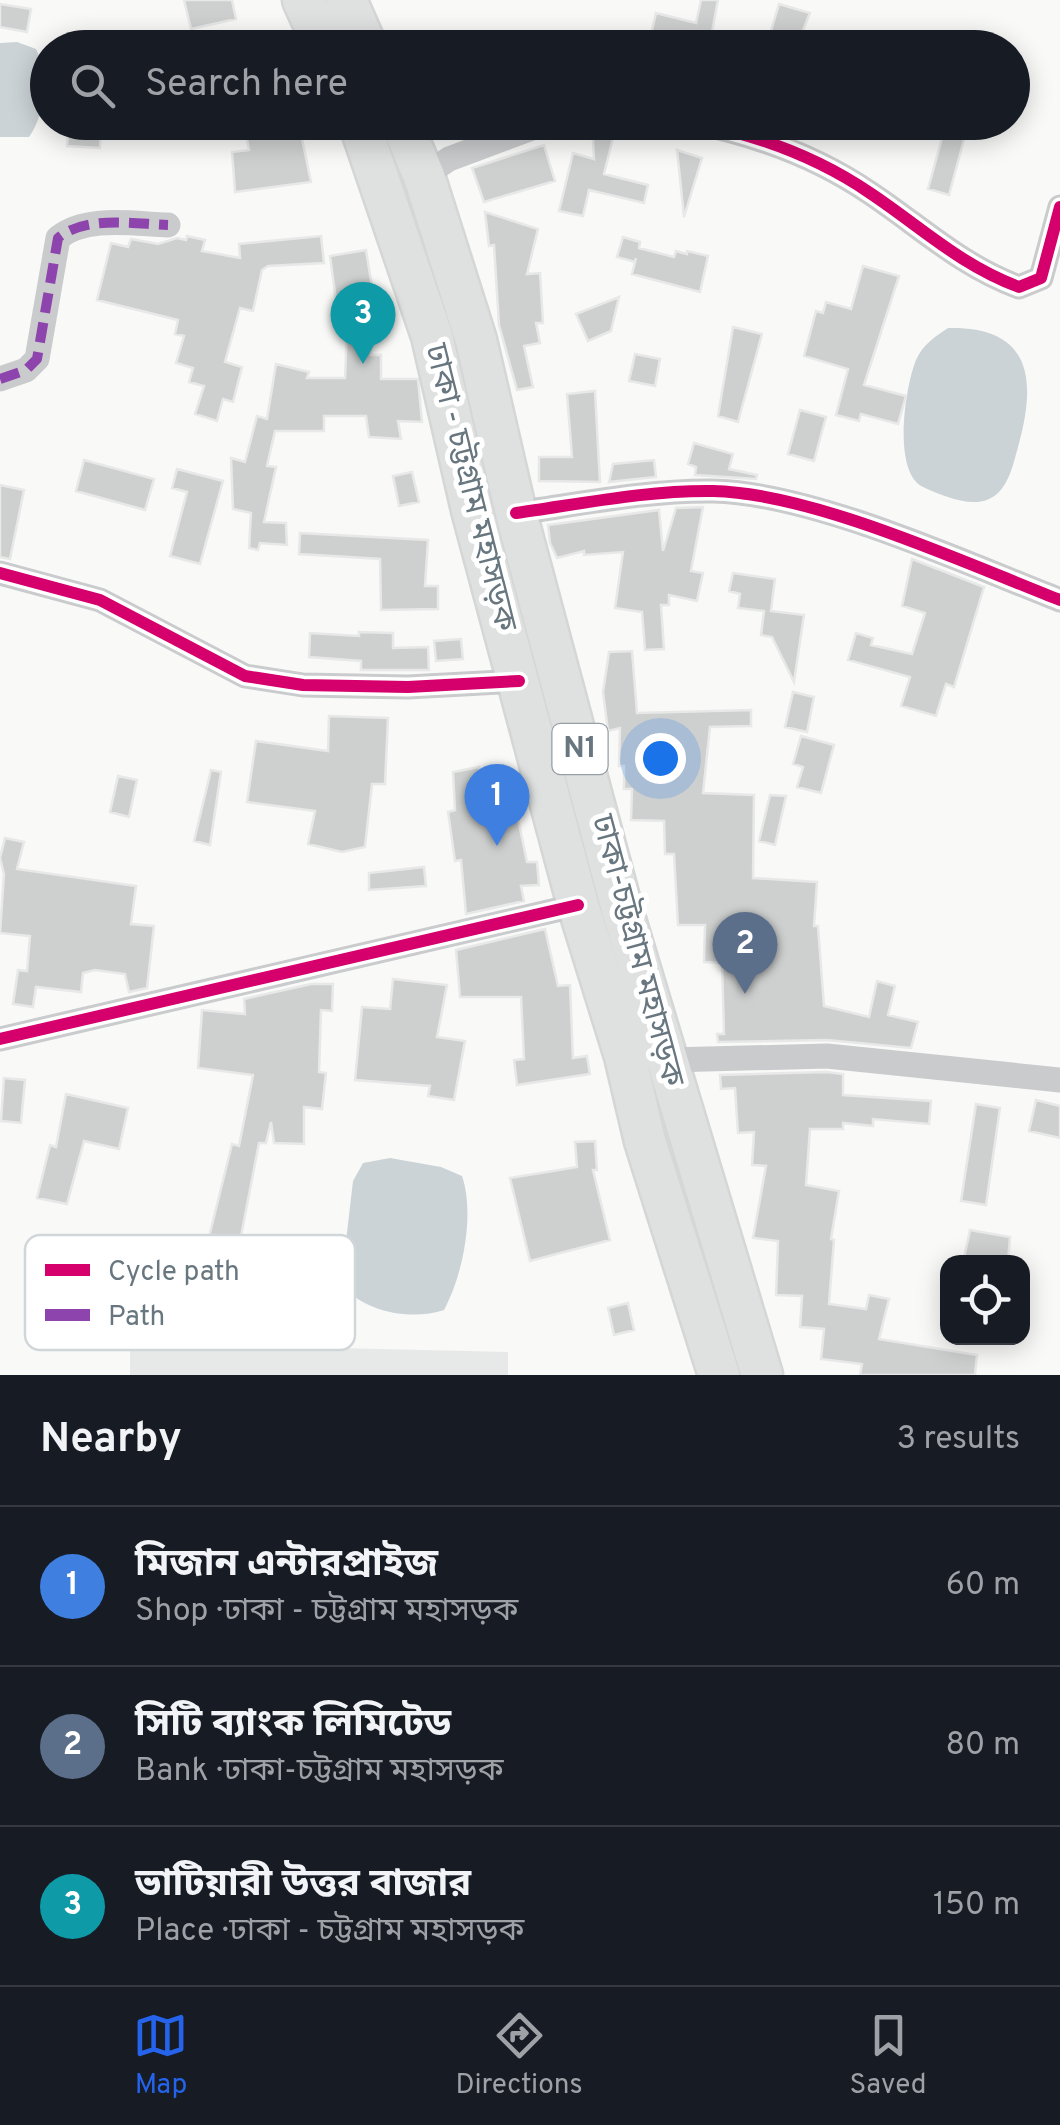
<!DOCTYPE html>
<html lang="en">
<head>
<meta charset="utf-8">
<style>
  :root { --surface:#171b24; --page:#20242c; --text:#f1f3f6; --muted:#9ea1a6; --line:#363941; --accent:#2563eb }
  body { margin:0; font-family:Overpass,"Noto Sans Bengali",sans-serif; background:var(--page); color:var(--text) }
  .controls { position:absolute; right:30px; bottom:30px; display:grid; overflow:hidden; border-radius:20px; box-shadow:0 5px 25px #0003 }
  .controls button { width:90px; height:90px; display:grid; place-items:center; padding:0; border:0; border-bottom:2px solid var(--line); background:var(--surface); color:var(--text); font:50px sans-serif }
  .you { position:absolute; left:660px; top:758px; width:35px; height:35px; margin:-25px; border:8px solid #fff; border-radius:50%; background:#1a73e8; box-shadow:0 0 0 15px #1a73e833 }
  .badge { display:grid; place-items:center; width:65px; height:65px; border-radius:50%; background:var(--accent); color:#fff; font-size:32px; font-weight:700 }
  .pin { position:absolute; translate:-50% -82px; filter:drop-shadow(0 2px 5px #0008) }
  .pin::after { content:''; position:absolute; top:52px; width:35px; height:30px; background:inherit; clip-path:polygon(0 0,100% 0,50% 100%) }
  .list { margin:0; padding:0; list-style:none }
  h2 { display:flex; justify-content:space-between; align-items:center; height:130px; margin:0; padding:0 40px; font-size:42px }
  h2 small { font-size:32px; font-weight:400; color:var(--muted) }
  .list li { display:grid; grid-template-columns:65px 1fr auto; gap:30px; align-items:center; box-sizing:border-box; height:160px; padding:0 40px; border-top:2px solid var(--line) }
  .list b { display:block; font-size:38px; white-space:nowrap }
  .list p { margin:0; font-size:32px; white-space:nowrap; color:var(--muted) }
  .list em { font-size:32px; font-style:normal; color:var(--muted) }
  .icon { flex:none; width:55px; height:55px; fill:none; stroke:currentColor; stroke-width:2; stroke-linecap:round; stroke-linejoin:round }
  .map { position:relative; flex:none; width:1060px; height:1375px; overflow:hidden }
  .search { position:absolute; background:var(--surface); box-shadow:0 5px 25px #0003; left:30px; right:30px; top:30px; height:110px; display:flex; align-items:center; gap:25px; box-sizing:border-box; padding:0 35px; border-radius:55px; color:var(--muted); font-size:38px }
  .sheet { height:610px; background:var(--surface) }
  nav { display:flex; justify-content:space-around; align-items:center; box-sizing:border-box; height:140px; border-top:2px solid var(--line); background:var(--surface); font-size:28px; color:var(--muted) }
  nav a { display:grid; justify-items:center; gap:5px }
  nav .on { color:var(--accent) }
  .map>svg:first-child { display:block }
  .built { fill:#e7e9e8 }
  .water { fill:#ccd3d6 }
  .building { fill:#ced0d0; stroke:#e8e8e8; stroke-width:2.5 }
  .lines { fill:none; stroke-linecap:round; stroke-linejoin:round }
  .trunk-casing { stroke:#d5d6d6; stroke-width:45 }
  .minor { stroke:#cacbcc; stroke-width:25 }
  .trunk { stroke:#dfe0e0; stroke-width:40 }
  .quiet { stroke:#8e44ad; stroke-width:10; stroke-dasharray:20 10; stroke-linecap:butt }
  .cycleway-casing { stroke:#fff; stroke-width:19 }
  .cycleway { stroke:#d6006c; stroke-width:12 }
  .labels { text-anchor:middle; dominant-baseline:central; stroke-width:10; stroke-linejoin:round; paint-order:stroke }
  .shield { fill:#fff; stroke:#959fa5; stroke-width:2.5 }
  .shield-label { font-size:30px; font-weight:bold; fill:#67767f }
  .street-label { font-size:32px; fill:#67767f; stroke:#fff }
  .key { fill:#fff; stroke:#d1d6d9; stroke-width:2.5 }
  .key-label { font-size:28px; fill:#67767f }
</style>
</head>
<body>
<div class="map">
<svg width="1060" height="1375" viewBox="0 0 1060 1375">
  <rect width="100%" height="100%" fill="#f9f9f8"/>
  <!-- built -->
  <path class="built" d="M130 1343 508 1352V1375H130Z"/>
  <!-- water -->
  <path class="water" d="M17 42 36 49C49 75 46 113 29 137H0V43Z
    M948 328C1032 326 1037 380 1018 447 1013 465 1008 491 989 499 970 508 941 495 923 487 892 472 905 387 916 360 923 344 935 337 948 328Z
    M390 1158 441 1167 462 1176C475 1214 463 1275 444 1310 411 1321 363 1312 341 1284L353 1181 363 1163Z"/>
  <!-- building -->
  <path class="building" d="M184 0H232L236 19 191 29Z
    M701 0H718L709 48H648L656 13 696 23Z
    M0 4 31 9 27 32 0 27Z
    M779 4 810 13 796 48H766Z
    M69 122H101L100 148 67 146Z
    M592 122H617L604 174 648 185 644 203 589 190 583 216 559 211 573 153 594 159Z
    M299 124 311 182 235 192 232 152 249 150 245 129Z
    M945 127 966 132 949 195 928 189Z
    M544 145 555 181 484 202 472 168Z
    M677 150 702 158 684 217Z
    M485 212 538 229 527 274 540 273 543 323H536L540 343 524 346 533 387 517 390 499 325 494 245 489 246Z
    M187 236 205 240 202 251 240 258 239 244 321 236 324 263 268 266 262 270 253 311 240 308 225 362 242 367 233 402 223 399 217 421 195 414 204 386 189 382 193 368 176 363 184 336 175 334 178 320 97 300 111 243 128 247 131 239 158 244 177 238 186 240Z
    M623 237 640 242 639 248 674 257 676 251 687 254V251L708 256 700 292 632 274 636 258 635 262 617 257Z
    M366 250 375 304H370L371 355H381V379H418L422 422 398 421 401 439 369 437 366 416H324V431H275L267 466 276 467 264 522 286 523 287 545 260 543 258 550 249 548 251 513 233 509 231 458 245 462 257 416 267 419 276 364 309 372 307 378H345L348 300 336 301 330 256Z
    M863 266 899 276 864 385 906 396 898 424 861 414 859 421 836 415 848 369 804 356 816 311 823 313 826 302 851 309Z
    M619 297 611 331 588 341 576 314Z
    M733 327 762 334 738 422 718 416Z
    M635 354 660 359 655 386 629 381Z
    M595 391 600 482 539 481V457H572L567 394Z
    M800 410 826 417 814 461 788 454Z
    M694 443 733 454 729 469 757 475 756 479 695 475 696 467 688 464Z
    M84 460 154 479 145 510 76 491Z
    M654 460 656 477 609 482 613 464Z
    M177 469 223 481 200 564 170 556 187 492 172 488Z
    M412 472 419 502 399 506 393 476Z
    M0 485 24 490 10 559 0 557Z
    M703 507 691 571 703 573 697 601 669 595V605H661L664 649 645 650 642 612 615 608 623 552 584 555V551L557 558 550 543 548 525 659 510 663 551 676 508Z
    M300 533 428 540 425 586H438V609L381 610 380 559 299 554Z
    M912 559 984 587 954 687 946 684 936 716 901 706 910 677 848 660 856 633 873 638 871 645 912 654 925 613 902 606Z
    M733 573 775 579 771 611 804 615 794 682 772 637 761 635 764 611 738 608 740 594 729 591Z
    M359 632 393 633V648L428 647 429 670H361V661L309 657 310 633 359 636Z
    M461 639 463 659 436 661 434 641Z
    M632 651 637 713 751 710V726L710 727 703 793 754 795 753 878 817 882 814 926H818L824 1006 869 1017 877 981 895 986 888 1015 918 1022 911 1048 827 1040 718 1042 717 1034H724L722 963 704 962 705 925H678L674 854H665L664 821 631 820 632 789H624V766H619L620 728 608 731 603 692 609 652Z
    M793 692 814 697 807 732 785 727Z
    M329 716 388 718 385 784H372L365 847 342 852 308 844 315 811 247 802 256 741 328 751Z
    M801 736 834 745 821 793 797 787 803 767 793 764Z
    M479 767 487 808 515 804 527 862H537L539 885 521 886 524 901 466 914 461 860 455 861 448 812 455 810 453 772Z
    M211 770 221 772 210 845 194 841Z
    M118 776 137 780 129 817 110 812Z
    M770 795 786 796 775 845 759 841Z
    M5 838 24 842 17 869 136 886 131 924 154 926 147 988 129 992 125 974 95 970 83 973 81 992 36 987 33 1007 13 1004 18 970 27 971 30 936 0 933 4 874 0 858Z
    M424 867 426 886 369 890V873Z
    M545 929 558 986 570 985 573 1058 587 1056 590 1074 517 1085 514 1060 524 1059 521 997H460L456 950Z
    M393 979 447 985 437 1037 465 1041 454 1100 428 1096 430 1086 355 1080 362 1007 390 1009Z
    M311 984H333L332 1011 321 1010 319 1072 326 1073 322 1109 304 1107V1144L274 1143 271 1122 266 1143H259L237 1257 206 1249 232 1144 239 1146 253 1075 198 1068 202 1010 245 1014 244 999Z
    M826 1072 843 1074V1095L931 1101 929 1124 873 1119V1126L843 1123V1129H810L806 1185 839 1191 831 1239 834 1240 829 1304 866 1309 869 1295 889 1299 879 1339 977 1355 975 1375H860L862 1364 821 1359 824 1329 800 1327 802 1296 776 1295 778 1241 753 1238 766 1166 752 1165 754 1132 738 1133 735 1088 721 1089 720 1075Z
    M4 1078 25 1080 21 1123 1 1121Z
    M66 1094 128 1108 119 1149 84 1141 67 1204 37 1198 50 1145 56 1147Z
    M1036 1100 1060 1106V1138L1029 1131Z
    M976 1104 1000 1108 986 1205 961 1201Z
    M595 1141 597 1170H593L610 1240 530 1261 510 1178 577 1167 575 1142Z
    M970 1230 1010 1237 1008 1262H963Z
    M628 1303 634 1330 614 1335 608 1308Z"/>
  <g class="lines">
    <defs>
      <path id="trunk" d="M303 0 325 48
        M346 0 367 48
        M359 122 432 336 472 510 578 905 625 1056 645 1141 719 1375
        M401 122 424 176 476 340 516 513 623 913 762 1375"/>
    </defs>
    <!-- trunk casing -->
    <use href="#trunk" class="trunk-casing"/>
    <!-- minor -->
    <path class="minor" d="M693 122C757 135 816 156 870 193 921 227 960 265 1019 287L1041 278 1060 207
      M424 176 449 159 548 122
      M0 379 26 370 37 359 58 238C86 215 134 224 168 225
      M516 513C580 504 649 490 713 491 813 493 965 563 1060 600
      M0 573 100 600 245 676 303 685 408 687 519 681
      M0 1039 578 905
      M669 1060 827 1056 1060 1080"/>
    <!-- trunk -->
    <use href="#trunk" class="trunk"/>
    <!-- quiet -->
    <path class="quiet" d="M0 379 26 370 37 359 58 238C86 215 134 224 168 225"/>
    <defs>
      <path id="cycleway" d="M693 122C757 135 816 156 870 193 921 227 960 265 1019 287L1041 278 1060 207
        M516 513C580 504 649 490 713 491 813 493 965 563 1060 600
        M0 573 100 600 245 676 303 685 408 687 519 681
        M0 1039 578 905"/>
    </defs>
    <!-- cycleway casing -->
    <use href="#cycleway" class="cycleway-casing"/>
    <!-- cycleway -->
    <use href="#cycleway" class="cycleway"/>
  </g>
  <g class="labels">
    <!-- shield labels -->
    <rect class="shield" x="552.5" y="724" width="55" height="50" rx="8"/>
    <g class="shield-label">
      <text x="580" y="749">N1</text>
    </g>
    <!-- street labels -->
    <g class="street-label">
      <text transform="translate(469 488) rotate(76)">ঢাকা - চট্টগ্রাম মহাসড়ক</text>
      <text transform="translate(636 951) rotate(75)">ঢাকা-চট্টগ্রাম মহাসড়ক</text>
    </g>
  </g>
  <!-- legend -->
  <rect x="25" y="1235" width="330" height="115" rx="15" class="key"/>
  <rect x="45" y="1264" width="45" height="12" fill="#d6006c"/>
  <rect x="45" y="1309" width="45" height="12" fill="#8e44ad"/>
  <g class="key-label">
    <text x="108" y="1280">Cycle path</text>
    <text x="108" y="1325">Path</text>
  </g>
</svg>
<div class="controls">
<button><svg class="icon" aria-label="locate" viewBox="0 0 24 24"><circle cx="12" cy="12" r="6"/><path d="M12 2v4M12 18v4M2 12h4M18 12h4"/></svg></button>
</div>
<div class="you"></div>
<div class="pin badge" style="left:497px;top:846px;background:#3f7fe0">1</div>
<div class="pin badge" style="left:745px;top:994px;background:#5c6f8a">2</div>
<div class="pin badge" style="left:363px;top:364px;background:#0f9aa8">3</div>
<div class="search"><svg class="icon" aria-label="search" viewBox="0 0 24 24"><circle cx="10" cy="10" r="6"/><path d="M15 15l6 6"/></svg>Search here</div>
</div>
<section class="sheet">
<h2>Nearby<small>3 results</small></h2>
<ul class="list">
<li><span class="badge" style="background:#3f7fe0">1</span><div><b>মিজান এন্টারপ্রাইজ</b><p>Shop · ঢাকা - চট্টগ্রাম মহাসড়ক</p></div><em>60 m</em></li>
<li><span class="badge" style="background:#5c6f8a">2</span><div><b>সিটি ব্যাংক লিমিটেড</b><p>Bank · ঢাকা-চট্টগ্রাম মহাসড়ক</p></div><em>80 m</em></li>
<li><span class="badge" style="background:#0f9aa8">3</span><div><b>ভাটিয়ারী উত্তর বাজার</b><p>Place · ঢাকা - চট্টগ্রাম মহাসড়ক</p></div><em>150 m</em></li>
</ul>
</section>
<nav>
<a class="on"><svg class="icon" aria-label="map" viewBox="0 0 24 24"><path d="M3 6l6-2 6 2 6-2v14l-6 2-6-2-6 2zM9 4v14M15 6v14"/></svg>Map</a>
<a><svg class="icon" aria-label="directions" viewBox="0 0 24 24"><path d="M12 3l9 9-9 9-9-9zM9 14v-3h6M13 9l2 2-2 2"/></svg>Directions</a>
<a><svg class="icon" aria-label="saved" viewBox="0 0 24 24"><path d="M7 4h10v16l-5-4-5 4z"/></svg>Saved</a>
</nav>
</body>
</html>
